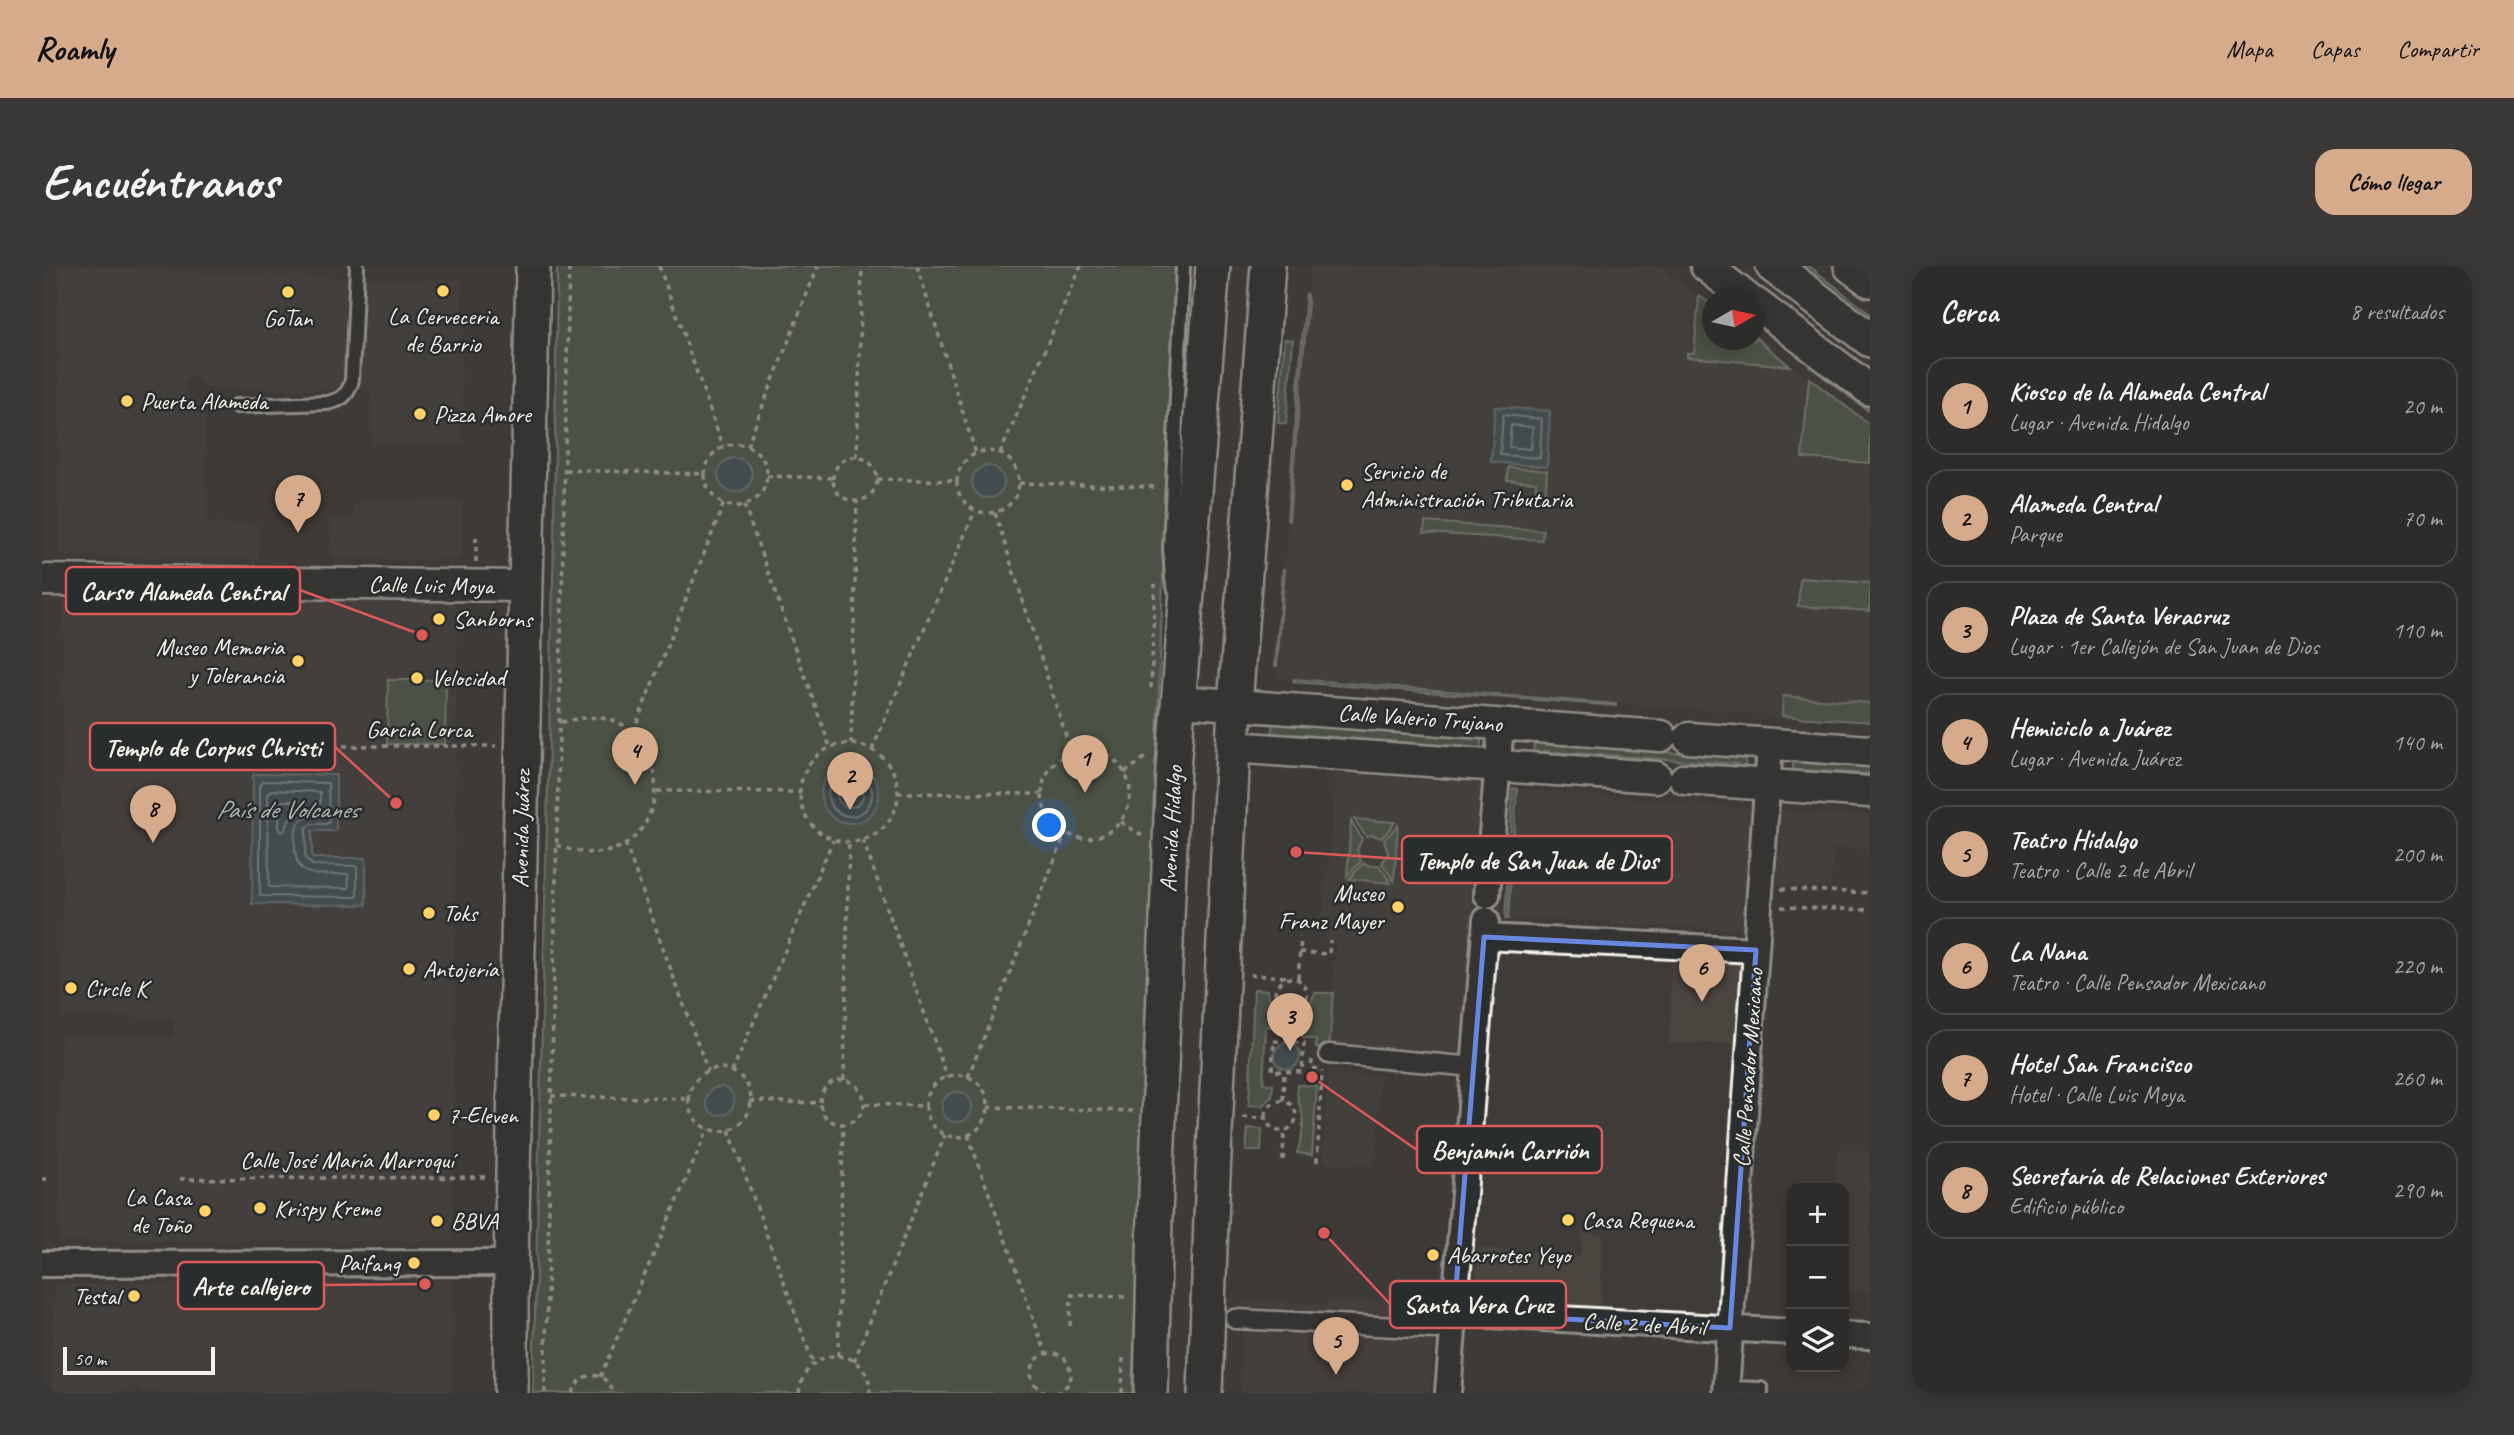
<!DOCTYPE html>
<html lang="es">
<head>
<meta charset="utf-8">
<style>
  :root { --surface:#2e2c2b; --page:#3a3837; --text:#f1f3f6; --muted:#a7a7a9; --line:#494847; --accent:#d6ab8b }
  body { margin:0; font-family:Caveat,sans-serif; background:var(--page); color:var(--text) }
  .controls { position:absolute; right:21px; bottom:21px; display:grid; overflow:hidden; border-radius:14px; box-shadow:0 4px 18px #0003 }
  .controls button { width:63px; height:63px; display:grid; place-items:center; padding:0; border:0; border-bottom:2px solid var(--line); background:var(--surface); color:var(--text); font:35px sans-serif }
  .compass { position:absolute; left:1660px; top:21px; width:63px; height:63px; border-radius:50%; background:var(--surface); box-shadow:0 4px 18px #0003; rotate:81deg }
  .scale { position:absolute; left:21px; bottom:18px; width:152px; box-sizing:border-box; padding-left:7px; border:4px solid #f4f1e8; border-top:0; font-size:19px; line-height:24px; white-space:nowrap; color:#f4f1e8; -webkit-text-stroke:5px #2a2d2e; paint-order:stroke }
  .you { position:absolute; left:1008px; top:560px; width:24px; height:24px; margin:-18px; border:5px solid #fff; border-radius:50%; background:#1a73e8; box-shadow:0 0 0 10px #1a73e833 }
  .badge { display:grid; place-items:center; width:46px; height:46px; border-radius:50%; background:var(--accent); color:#111; font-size:23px; font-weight:700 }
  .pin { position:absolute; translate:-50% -58px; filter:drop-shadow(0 2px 4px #0008) }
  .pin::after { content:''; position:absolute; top:37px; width:24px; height:21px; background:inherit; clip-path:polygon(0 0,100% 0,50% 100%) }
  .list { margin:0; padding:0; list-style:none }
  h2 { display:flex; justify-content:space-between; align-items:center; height:91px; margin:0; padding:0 28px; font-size:30px }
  h2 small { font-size:23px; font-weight:400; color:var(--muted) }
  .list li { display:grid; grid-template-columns:46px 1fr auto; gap:21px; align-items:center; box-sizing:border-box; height:98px; margin:0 14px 14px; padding:0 14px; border:2px solid var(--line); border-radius:21px }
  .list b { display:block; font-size:26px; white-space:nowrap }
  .list p { margin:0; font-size:23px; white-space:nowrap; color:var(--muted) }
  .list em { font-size:23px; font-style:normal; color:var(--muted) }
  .icon { flex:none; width:38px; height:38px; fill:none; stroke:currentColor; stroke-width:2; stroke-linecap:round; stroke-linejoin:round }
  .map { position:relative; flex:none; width:1828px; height:1127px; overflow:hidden; border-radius:21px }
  header { display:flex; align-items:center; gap:42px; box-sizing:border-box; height:98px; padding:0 35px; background:var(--accent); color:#111 }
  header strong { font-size:33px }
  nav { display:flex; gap:38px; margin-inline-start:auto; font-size:24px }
  .intro { display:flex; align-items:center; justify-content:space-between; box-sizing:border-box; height:168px; padding:0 42px }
  h1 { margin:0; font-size:49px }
  .button { padding:18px 32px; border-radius:21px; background:var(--accent); color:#111; font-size:24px; font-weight:700 }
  main { display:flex; gap:42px; padding:0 42px }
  aside { flex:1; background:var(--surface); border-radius:21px; box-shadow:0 4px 18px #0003 }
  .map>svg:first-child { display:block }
  .built { fill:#4c4541 }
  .green { fill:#5d6d56; stroke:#a8af9f; stroke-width:2 }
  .water { fill:#466468; stroke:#8c9c9b; stroke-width:2 }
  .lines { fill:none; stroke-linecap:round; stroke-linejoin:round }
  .shore { stroke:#aeb9b5; stroke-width:2 }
  .service-casing { stroke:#f4f1e8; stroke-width:18 }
  .pedestrian-casing { stroke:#f4f1e8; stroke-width:23 }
  .minor-casing { stroke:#f4f1e8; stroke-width:30 }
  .tertiary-casing { stroke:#f4f1e8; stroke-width:35 }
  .secondary-casing { stroke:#f4f1e8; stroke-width:38 }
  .path { stroke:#f4f1e8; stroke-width:3.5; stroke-dasharray:5 5; stroke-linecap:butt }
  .service { stroke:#2a2d2e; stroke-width:12 }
  .pedestrian { stroke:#2a2d2e; stroke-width:18 }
  .minor { stroke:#2a2d2e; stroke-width:24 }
  .tertiary { stroke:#2a2d2e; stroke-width:30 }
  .secondary { stroke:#2a2d2e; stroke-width:33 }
  .marked { fill:none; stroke:#6887de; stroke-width:5; stroke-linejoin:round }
  .poi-dot { fill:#ffd166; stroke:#2a2d2e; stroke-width:2.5 }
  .labels { text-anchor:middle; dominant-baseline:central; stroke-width:5; stroke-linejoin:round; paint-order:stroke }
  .poi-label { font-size:24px; fill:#f4f1e8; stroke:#2a2d2e; text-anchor:start }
  .street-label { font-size:24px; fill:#f4f1e8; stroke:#2a2d2e }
  .water-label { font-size:26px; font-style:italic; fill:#aeb9b5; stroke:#2a2d2e }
  .leader { fill:none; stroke:#de5a58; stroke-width:2.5 }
  .callout-dot { fill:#de5a58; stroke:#2a2d2e; stroke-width:2.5 }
  .callout { fill:#2a2d2e; stroke:#de5a58; stroke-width:2.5 }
  .callout-label { font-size:26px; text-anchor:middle; font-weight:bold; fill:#f4f1e8 }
</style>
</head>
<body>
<header>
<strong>Roamly</strong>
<nav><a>Mapa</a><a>Capas</a><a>Compartir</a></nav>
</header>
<div class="intro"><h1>Encuéntranos</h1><a class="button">Cómo llegar</a></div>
<main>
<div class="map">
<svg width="1828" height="1127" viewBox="0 0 1828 1127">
  <rect width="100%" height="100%" fill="#3e3b39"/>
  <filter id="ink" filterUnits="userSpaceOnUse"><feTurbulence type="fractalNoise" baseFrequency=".0143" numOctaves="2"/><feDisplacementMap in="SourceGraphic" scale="14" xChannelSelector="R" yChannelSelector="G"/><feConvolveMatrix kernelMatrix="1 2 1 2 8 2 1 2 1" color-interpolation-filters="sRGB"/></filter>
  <g filter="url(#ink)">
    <!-- built -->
    <path class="built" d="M17 0 359 14 419 13 420 177H330L329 125 163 122 151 108 139 121 163 147 164 257 216 258V293L18 290Z
      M1268 0H1617L1670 40 1671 74 1713 73 1828 161V456L1234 412Z
      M319 234 420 235V294L289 293 290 253H311V239H319Z
      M22 328 415 333 410 975H17L19 770 132 771 131 751 20 750Z
      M1294 508 1439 514 1421 795 1287 783 1294 675 1283 674V667L1280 663 1284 604H1288Z
      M1475 523 1707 542 1702 663 1570 659 1569 655 1466 653Z
      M1740 545 1828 550V583L1791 582 1789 621 1735 619Z
      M1629 698H1699L1695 777 1628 778Z
      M1286 806 1338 811 1333 900 1281 897Z
      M1796 883 1828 885V1025H1802V922H1794Z
      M1540 966 1561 968 1558 1045 1432 1040 1436 982 1538 989Z
      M410 1014V1127H101L100 1123 94 1119 77 1127H11L13 1019Z
      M1201 1034 1286 1039 1287 1034 1395 1037 1388 1127H1199Z"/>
    <!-- green -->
    <path class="green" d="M515 0H1133L1090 1127H491L512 271Z
      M1758 0H1767L1828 48V53Z
      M1264 27 1266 35 1247 255 1245 254Z
      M1657 30 1670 38 1671 74H1713V71L1748 100 1645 91V87H1652Z
      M1243 73 1251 74 1244 158 1236 157Z
      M1770 95 1828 139V146L1767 100Z
      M1767 112 1828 159V197L1760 192Z
      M1466 201 1505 205 1503 234 1493 233 1494 216 1465 214Z
      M1383 256 1501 264 1500 274 1382 267Z
      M1241 303H1243L1235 400H1233Z
      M1758 312 1828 317V345L1756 340Z
      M1252 413 1574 438V440L1251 416Z
      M346 414H404L403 478H345Z
      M1741 430 1828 437V456L1740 450Z
      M1231 450 1440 465 1438 490H1432L1429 481 1251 468 1240 475H1229Z
      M1492 469H1497L1502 478 1695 491 1700 483 1704 484 1703 508 1698 507 1695 498 1501 485 1495 493H1491Z
      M1752 487 1757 488 1762 497 1828 501V508L1761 504 1754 511H1750Z
      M1471 522 1475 523 1466 653H1463Z
      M1312 553 1353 556 1340 572 1331 569 1324 570Z
      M1309 555 1320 573 1315 584 1319 595 1305 610Z
      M1356 559 1352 615 1340 597 1346 587 1342 574Z
      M1321 597 1329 600 1337 599 1349 617 1307 613Z
      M1212 723 1226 724 1228 736 1233 743 1232 761 1224 760 1221 817 1231 819 1230 831 1221 840 1207 839Z
      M1273 727H1291L1287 783 1274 782V774L1260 772 1261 745 1267 740Z
      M1255 819 1275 820 1270 889 1255 887C1259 874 1263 861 1260 847 1257 836 1254 831 1255 819Z
      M1206 862 1220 863 1219 885H1204Z"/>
    <!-- water -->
    <path class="water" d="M1453 141 1508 145 1505 201 1449 196Z
      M676 209a17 17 0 1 1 34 0a17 17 0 1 1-34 0Z
      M930 216a16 16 0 1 1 32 0a16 16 0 1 1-32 0Z
      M779 528a29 29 0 1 1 58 0a29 29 0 1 1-58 0Z
      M211 508 294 509V565H270V592H324V639L210 638Z
      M1232 790a13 13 0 1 1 26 0a13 13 0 1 1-26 0Z
      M664 835a14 14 0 1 1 28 0a14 14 0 1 1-28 0Z
      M900 841a15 15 0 1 1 30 0a15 15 0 1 1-30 0Z"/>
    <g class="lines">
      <!-- shore -->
      <path class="shore" d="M1461 149 1500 153 1498 192 1458 189Z
        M1469 159 1491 161 1489 183 1467 181Z
        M786 528a22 22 0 1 1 44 0a22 22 0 1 1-44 0Z
        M795 528a13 13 0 1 1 26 0a13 13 0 1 1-26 0Z
        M221 515 286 517 287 556 284 558H269L264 562 263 592 270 599 315 600V631L218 630V519Z
        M230 524 278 526V548C271 550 263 550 258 556 250 566 251 597 261 604 272 612 294 607 306 608L307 622 227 621 226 528Z
        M240 535H259L261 538 249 550 243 564 240 566 237 562V538Z"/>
      <defs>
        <path id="service" d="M194 140 285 137C300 134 306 129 310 114L315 0
          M1133 324 1130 312 1128 282 1141 0
          M1684 1122 1719 1123V1127"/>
        <path id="pedestrian" d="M1287 788 1433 801
          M1193 1053 1394 1063"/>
        <path id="minor" d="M1445 629 1459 458
          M1442 671 1714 684
          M0 998 469 997
          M1412 1047 1749 1066
          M1802 1069 1828 1070
          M1406 1127 1444 654
          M1684 1127 1728 478"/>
        <path id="tertiary" d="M1664 0 1705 32
          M1713 37 1828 124
          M0 314 484 320
          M1137 435 1619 470
          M1647 472 1828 485
          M1190 481 1614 511
          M1643 513 1828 526"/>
        <path id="secondary" d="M1731 0 1828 74
          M1809 0 1828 14
          M469 1127V997L491 0
          M1109 1127 1113 951 1131 503 1171 0
          M1163 1127 1169 953 1193 439 1226 0"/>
      </defs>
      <!-- service casing -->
      <use href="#service" class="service-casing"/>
      <!-- pedestrian casing -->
      <use href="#pedestrian" class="pedestrian-casing"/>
      <!-- minor casing -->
      <use href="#minor" class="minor-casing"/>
      <!-- tertiary casing -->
      <use href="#tertiary" class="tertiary-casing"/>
      <!-- secondary casing -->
      <use href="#secondary" class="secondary-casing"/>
      <!-- path -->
      <path class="path" d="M617 0 681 180
        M875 0 934 188
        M663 209a31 31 0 1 1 62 0a31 31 0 1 1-62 0Z
        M705 180 776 0
        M915 216a31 31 0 1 1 62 0a31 31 0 1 1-62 0Z
        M958 188 1039 0
        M791 213a22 22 0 1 1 44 0a22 22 0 1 1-44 0Z
        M815 191 820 0
        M523 204 663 208
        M725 210 791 212
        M835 213 915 215
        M977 217 1114 221
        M702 239 788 481
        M953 247 1029 486
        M434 296V270
        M1109 422 1113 318
        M591 466 682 237
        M809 478 815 235
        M758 527a49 49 0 1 1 98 0a49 49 0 1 1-98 0Z
        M231 480H454
        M1000 528a44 44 0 1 1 88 0a44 44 0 1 1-88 0Z
        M830 484 933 245
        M1083 507 1106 489
        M615 525 758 526
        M856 527 998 528
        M1079 556 1102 571
        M821 574 905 811
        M583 577 666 806
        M515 579C640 630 651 415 517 457
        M1739 623 1828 627
        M1739 641 1828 644
        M1258 686 1287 688 1288 674
        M1208 709 1245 711
        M1233 728a16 16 0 1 1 32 0a16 16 0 1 1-32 0Z
        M1256 712 1259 672
        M1232 775 1262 777 1260 806 1230 805Z
        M1244 775 1246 744
        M1270 794 1269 802 1277 803
        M647 834a31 31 0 1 1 62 0a31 31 0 1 1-62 0Z
        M690 806 791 574
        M884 840a31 31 0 1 1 62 0a31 31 0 1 1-62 0Z
        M926 811 1023 568
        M778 836a22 22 0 1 1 44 0a22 22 0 1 1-44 0Z
        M802 814 807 576
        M509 830 647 833
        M1241 834 1242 805
        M1224 850a15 15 0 1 1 30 0a15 15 0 1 1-30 0Z
        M708 835 778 837
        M823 838 884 840
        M946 841 1091 845
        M1201 851 1223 852
        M687 864 771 1097
        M926 869 1004 1088
        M1241 894 1242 865
        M1275 896 1280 805
        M0 913H10
        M138 913 445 911
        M1028 1060 1029 1029 1084 1031
        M796 1090 801 859
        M812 1095 903 869
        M558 1111 666 863
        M503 1127 527 0
        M530 1127 538 1113C553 1105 566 1111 571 1127
        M757 1127C762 1076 829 1079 828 1127
        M1003 1127 991 1117C984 1096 1002 1080 1022 1091L1030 1107 1027 1118 1015 1127
        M1080 1127 1081 1091"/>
      <!-- service -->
      <use href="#service" class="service"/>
      <!-- pedestrian -->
      <use href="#pedestrian" class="pedestrian"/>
      <!-- minor -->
      <use href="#minor" class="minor"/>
      <!-- tertiary -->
      <use href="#tertiary" class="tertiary"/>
      <!-- secondary -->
      <use href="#secondary" class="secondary"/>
    </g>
  </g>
  <!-- marked area -->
  <path d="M0 0H1828V1127H0ZM1442 671 1714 684 1688 1062 1412 1047Z" fill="#3e3b39" fill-opacity=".55" fill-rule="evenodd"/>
  <path class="marked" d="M1442 671 1714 684 1688 1062 1412 1047Z"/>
  <!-- markers -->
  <g class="poi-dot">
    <circle cx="401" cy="25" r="7"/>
    <circle cx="246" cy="26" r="7"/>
    <circle cx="85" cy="135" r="7"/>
    <circle cx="378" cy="148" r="7"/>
    <circle cx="1305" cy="219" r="7"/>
    <circle cx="397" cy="353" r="7"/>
    <circle cx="256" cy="395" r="7"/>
    <circle cx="375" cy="412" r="7"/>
    <circle cx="1356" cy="641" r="7"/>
    <circle cx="387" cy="647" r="7"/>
    <circle cx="367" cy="703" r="7"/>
    <circle cx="29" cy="722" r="7"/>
    <circle cx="392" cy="849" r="7"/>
    <circle cx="218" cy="942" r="7"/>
    <circle cx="163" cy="945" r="7"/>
    <circle cx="1526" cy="954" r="7"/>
    <circle cx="395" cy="955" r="7"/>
    <circle cx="1391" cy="989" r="7"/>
    <circle cx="372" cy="997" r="7"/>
    <circle cx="92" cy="1030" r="7"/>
  </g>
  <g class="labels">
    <!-- poi labels -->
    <g class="poi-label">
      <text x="401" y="50" text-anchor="middle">La Cerveceria<tspan x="401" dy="28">de Barrio</tspan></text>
      <text x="246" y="52" text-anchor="middle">GoTan</text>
      <text x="99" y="135">Puerta Alameda</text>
      <text x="392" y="148">Pizza Amore</text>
      <text x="1319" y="205">Servicio de<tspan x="1319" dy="28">Administración Tributaria</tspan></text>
      <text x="411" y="353">Sanborns</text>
      <text x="242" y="381" text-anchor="end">Museo Memoria<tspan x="242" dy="28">y Tolerancia</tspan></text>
      <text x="389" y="412">Velocidad</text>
      <text x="1342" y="627" text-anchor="end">Museo<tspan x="1342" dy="28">Franz Mayer</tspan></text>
      <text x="401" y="647">Toks</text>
      <text x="381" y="703">Antojería</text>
      <text x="43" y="722">Circle K</text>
      <text x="406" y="849">7-Eleven</text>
      <text x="149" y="931" text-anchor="end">La Casa<tspan x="149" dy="28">de Toño</tspan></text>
      <text x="232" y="942">Krispy Kreme</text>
      <text x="1540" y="954">Casa Requena</text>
      <text x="409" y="955">BBVA</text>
      <text x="1405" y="989">Abarrotes Yeyo</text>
      <text x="358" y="997" text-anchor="end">Paifang</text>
      <text x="78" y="1030" text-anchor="end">Testal</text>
    </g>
    <!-- street labels -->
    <g class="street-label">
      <text transform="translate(389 319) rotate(1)">Calle Luis Moya</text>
      <text transform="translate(1378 452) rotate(4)">Calle Valerio Trujano</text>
      <text x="377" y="463">García Lorca</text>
      <text transform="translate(479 563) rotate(-89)">Avenida Juárez</text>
      <text transform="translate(1129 563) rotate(-87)">Avenida Hidalgo</text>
      <text transform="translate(1706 802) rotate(-86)">Calle Pensador Mexicano</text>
      <text x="305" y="894">Calle José María Marroquí</text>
      <text transform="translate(1602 1058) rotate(3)">Calle 2 de Abril</text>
    </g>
    <!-- water labels -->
    <g class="water-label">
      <text x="245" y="543">País de Volcanes</text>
    </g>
  </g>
  <!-- callouts -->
  <path class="leader" d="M380 369L258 324M354 537L293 481M1254 586L1360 593M1270 811L1375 884M383 1018L282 1019M1282 967L1348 1038"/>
  <g class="callout-dot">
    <circle cx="380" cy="369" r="7"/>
    <circle cx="354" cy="537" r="7"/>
    <circle cx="1254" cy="586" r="7"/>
    <circle cx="1270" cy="811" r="7"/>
    <circle cx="383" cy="1018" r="7"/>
    <circle cx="1282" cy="967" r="7"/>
  </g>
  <g class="callout">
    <rect x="24" y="301" width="234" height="47" rx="7"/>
    <rect x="48" y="457" width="245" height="47" rx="7"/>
    <rect x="1360" y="570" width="270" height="47" rx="7"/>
    <rect x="1375" y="860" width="185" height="47" rx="7"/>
    <rect x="136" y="996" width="146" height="47" rx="7"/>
    <rect x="1348" y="1015" width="176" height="47" rx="7"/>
  </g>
  <g class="callout-label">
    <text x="141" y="334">Carso Alameda Central</text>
    <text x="171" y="490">Templo de Corpus Christi</text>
    <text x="1495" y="603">Templo de San Juan de Dios</text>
    <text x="1468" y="893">Benjamín Carrión</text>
    <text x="209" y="1029">Arte callejero</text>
    <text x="1436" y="1047">Santa Vera Cruz</text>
  </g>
</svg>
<div class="controls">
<button>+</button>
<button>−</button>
<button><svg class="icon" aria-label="layers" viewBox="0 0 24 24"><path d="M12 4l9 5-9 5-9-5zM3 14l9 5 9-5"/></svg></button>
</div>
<svg class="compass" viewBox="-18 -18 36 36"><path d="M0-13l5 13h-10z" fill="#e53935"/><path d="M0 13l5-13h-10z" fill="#a7a7a9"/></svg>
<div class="scale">50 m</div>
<div class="you"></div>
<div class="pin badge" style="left:1043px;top:527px">1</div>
<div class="pin badge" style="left:808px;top:544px">2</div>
<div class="pin badge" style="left:1248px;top:785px">3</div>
<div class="pin badge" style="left:593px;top:519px">4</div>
<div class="pin badge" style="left:1294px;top:1109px">5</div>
<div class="pin badge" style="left:1660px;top:736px">6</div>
<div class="pin badge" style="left:256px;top:267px">7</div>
<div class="pin badge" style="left:111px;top:577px">8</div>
</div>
<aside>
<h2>Cerca<small>8 resultados</small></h2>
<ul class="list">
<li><span class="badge">1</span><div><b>Kiosco de la Alameda Central</b><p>Lugar · Avenida Hidalgo</p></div><em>20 m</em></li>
<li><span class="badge">2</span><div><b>Alameda Central</b><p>Parque</p></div><em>70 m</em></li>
<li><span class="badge">3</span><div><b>Plaza de Santa Veracruz</b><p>Lugar · 1er Callejón de San Juan de Dios</p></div><em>110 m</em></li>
<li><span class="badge">4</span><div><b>Hemiciclo a Juárez</b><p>Lugar · Avenida Juárez</p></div><em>140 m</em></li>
<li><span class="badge">5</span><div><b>Teatro Hidalgo</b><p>Teatro · Calle 2 de Abril</p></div><em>200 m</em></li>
<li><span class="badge">6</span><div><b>La Nana</b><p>Teatro · Calle Pensador Mexicano</p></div><em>220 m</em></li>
<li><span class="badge">7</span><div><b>Hotel San Francisco</b><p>Hotel · Calle Luis Moya</p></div><em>260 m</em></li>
<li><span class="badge">8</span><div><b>Secretaría de Relaciones Exteriores</b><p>Edificio público</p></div><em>290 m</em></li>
</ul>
</aside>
</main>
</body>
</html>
